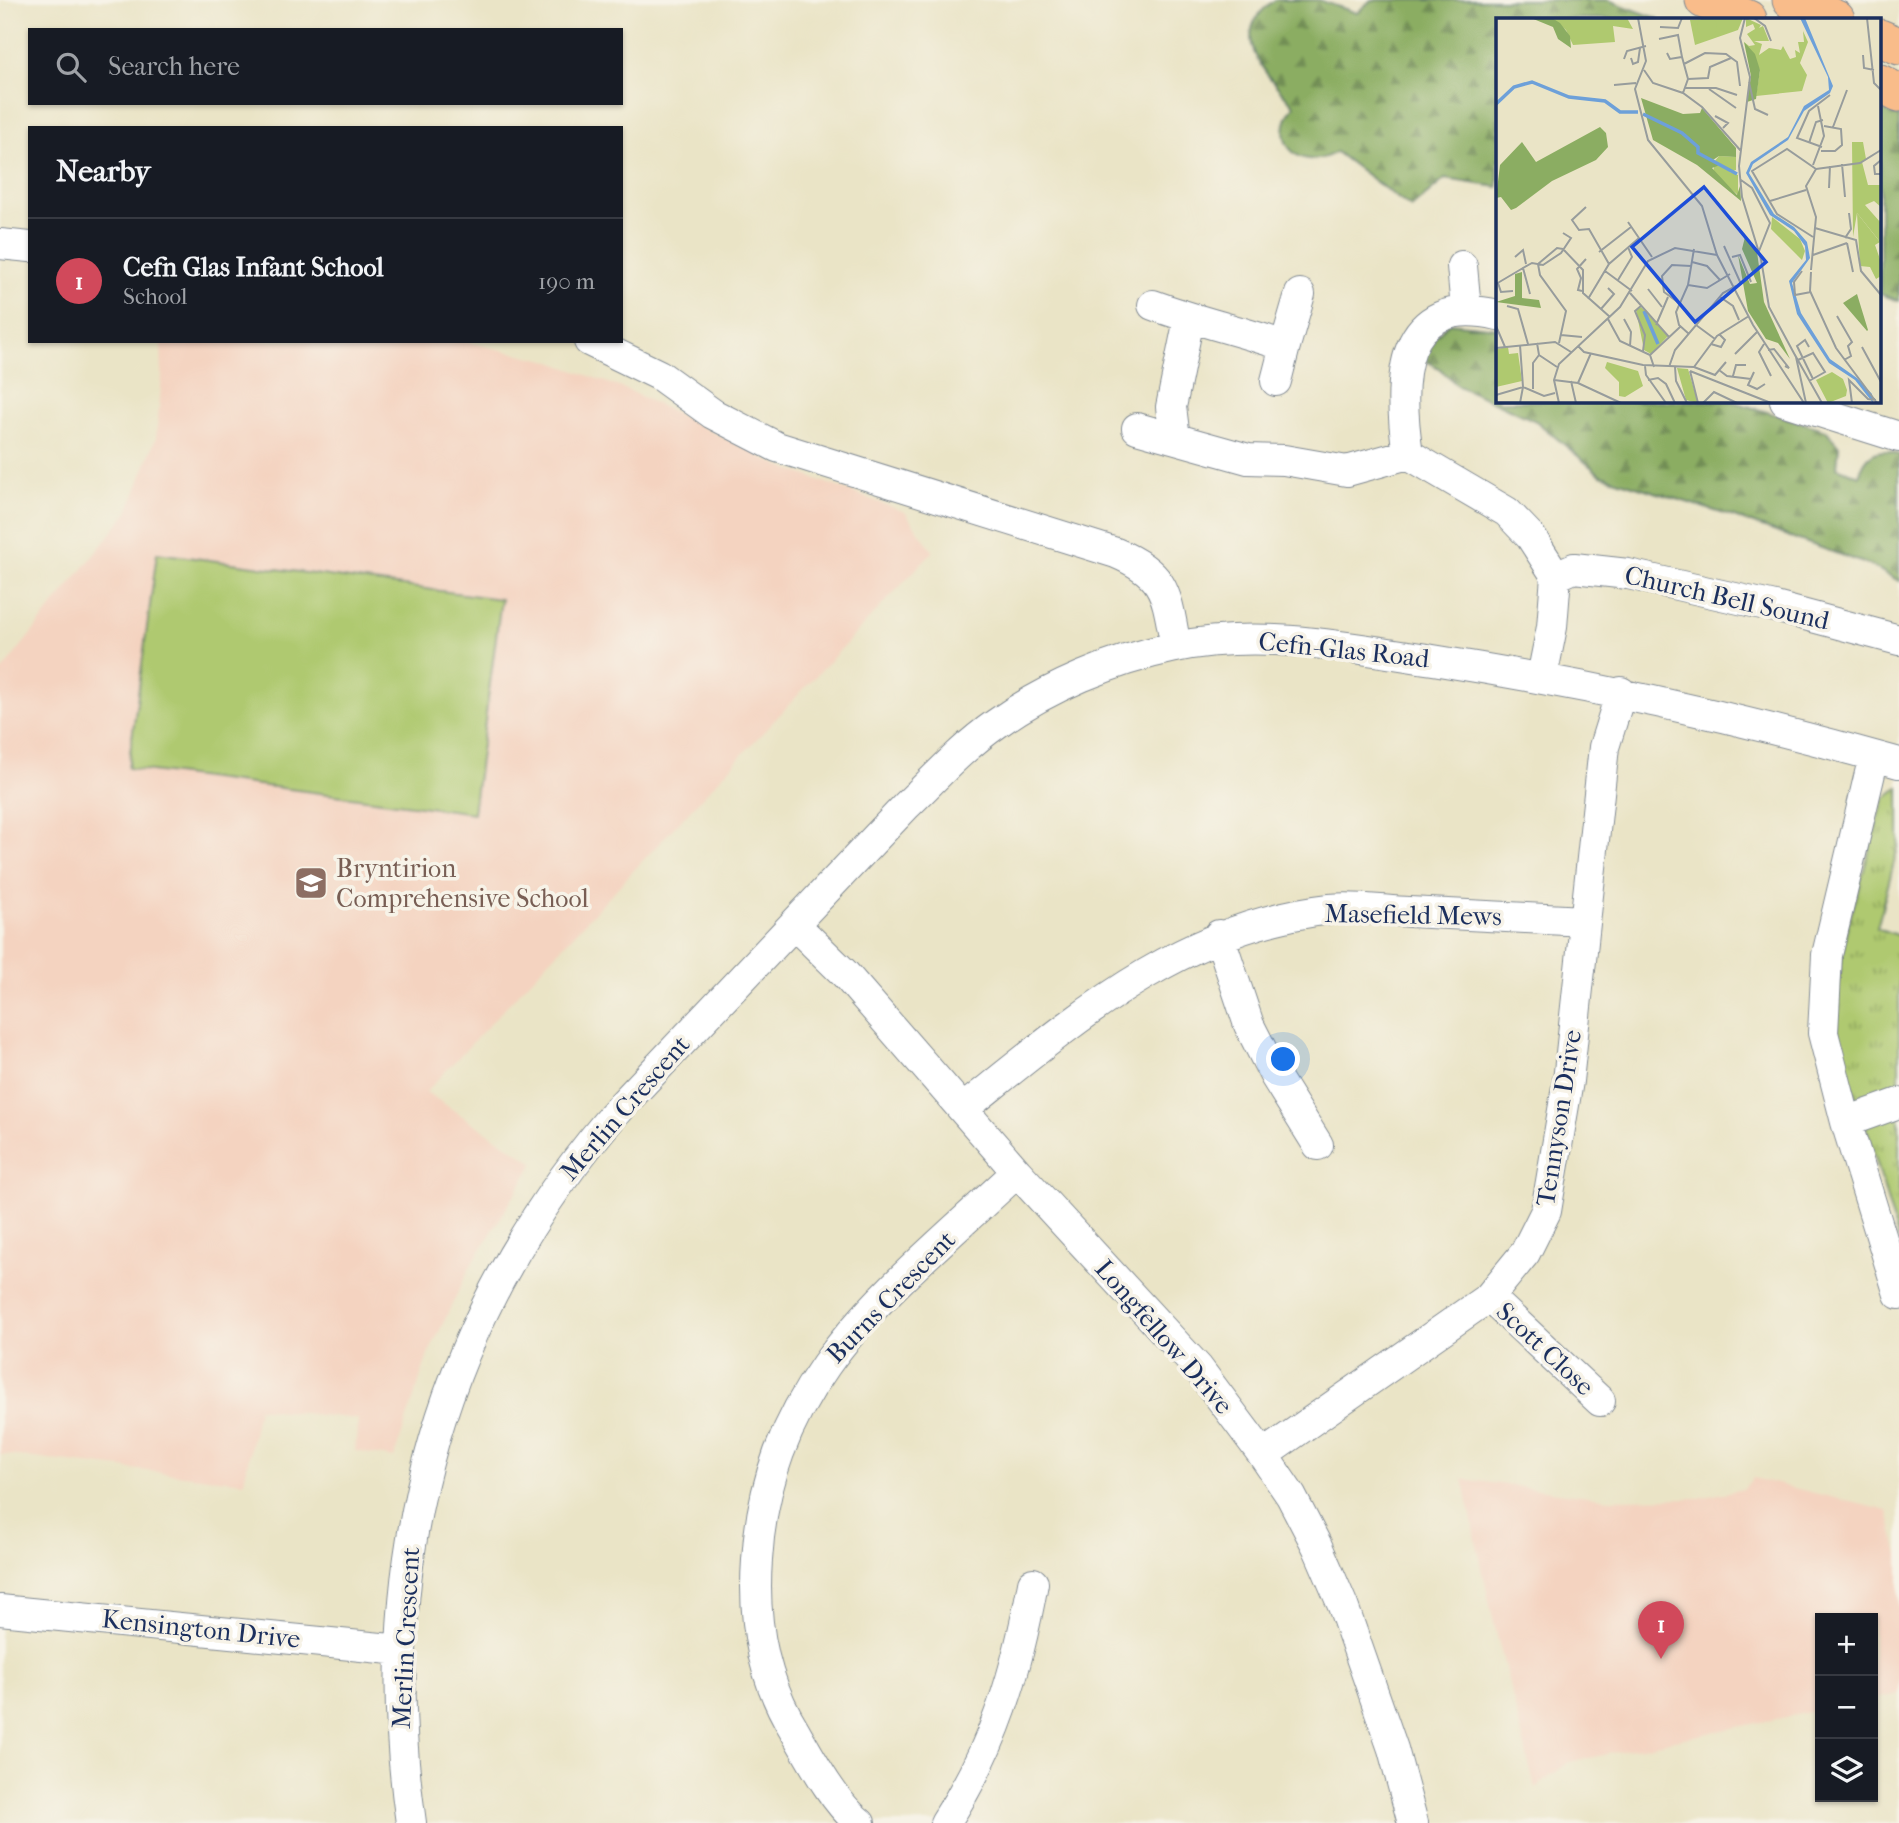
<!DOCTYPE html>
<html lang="en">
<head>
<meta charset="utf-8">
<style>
  :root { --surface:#171b24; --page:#20242c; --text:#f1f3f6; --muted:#9ea1a6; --line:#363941; --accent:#d1495b }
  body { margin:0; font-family:"IM FELL French Canon",serif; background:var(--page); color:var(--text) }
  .controls { position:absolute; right:21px; bottom:21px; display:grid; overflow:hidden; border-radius:0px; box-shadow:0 2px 5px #0004 }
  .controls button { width:63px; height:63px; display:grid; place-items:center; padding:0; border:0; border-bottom:2px solid var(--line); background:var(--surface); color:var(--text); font:35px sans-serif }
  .you { position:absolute; left:1284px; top:1060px; width:24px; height:24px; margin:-18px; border:5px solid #fff; border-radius:50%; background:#1a73e8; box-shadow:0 0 0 10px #1a73e833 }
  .badge { display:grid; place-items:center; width:46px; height:46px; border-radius:50%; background:var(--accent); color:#fff; font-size:23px; font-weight:700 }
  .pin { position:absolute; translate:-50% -58px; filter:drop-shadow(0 2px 4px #0008) }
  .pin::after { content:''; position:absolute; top:37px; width:24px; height:21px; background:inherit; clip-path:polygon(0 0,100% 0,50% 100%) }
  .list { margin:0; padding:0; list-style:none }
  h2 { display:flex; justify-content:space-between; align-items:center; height:91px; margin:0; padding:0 28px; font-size:30px }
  h2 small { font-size:23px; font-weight:400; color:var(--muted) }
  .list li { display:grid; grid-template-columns:46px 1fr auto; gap:21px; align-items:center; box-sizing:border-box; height:126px; padding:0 28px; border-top:2px solid var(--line) }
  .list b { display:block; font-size:26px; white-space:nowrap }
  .list p { margin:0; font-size:23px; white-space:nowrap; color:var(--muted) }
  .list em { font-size:23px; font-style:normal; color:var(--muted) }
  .icon { flex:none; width:38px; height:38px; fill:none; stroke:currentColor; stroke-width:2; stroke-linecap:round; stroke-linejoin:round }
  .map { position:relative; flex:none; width:1899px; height:1823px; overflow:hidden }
  .search { position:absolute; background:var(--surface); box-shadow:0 2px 5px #0004; left:28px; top:28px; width:595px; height:77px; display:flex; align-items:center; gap:18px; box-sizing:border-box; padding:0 24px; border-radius:0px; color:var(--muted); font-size:26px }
  .panel { position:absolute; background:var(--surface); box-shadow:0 2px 5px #0004; left:28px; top:126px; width:595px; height:217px; border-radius:0px }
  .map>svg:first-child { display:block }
  .built { fill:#f4d3c0 }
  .grass { fill:url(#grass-tufts); stroke:#657c66; stroke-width:2 }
  .forest { fill:url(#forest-firs); stroke:#536e60; stroke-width:2 }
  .pitch { fill:#afc96f; stroke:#657c66; stroke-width:2 }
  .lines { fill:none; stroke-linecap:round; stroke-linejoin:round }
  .minor-casing { stroke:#828a92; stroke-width:32 }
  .major-casing { stroke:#828a92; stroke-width:39 }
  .minor { stroke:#fff; stroke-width:30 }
  .major { stroke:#f9bc8a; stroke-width:37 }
  .labels { text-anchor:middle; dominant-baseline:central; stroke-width:7; stroke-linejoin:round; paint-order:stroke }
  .street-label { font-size:26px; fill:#1b2f5e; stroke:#f7f3e8 }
  .education-label { font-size:26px; fill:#785e54; stroke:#f7f3e8; text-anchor:start }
  .inset-river { fill:none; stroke:#6da0d9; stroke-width:3.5 }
  .inset-road { fill:none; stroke:#979c9c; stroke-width:2 }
  .view { fill:#1d4ed8; fill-opacity:0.15; stroke:#1d4ed8; stroke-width:3.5 }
  .inset-edge { fill:none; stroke:#1b2f5e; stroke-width:3.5 }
</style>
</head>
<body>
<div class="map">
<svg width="1899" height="1823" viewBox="0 0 1899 1823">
  <defs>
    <pattern id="grass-tufts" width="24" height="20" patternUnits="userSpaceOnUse" patternTransform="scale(1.75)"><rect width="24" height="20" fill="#afc96f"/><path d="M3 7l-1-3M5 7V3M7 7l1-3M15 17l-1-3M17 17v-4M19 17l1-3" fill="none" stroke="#8ea45e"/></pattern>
    <pattern id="forest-firs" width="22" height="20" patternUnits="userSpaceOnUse" patternTransform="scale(1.75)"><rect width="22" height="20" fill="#8bad62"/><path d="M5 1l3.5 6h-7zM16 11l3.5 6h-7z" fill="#718d54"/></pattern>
  </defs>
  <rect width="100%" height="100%" fill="#f7f3e8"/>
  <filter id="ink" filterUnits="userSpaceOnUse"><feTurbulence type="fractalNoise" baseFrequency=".0143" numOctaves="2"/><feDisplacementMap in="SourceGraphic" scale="14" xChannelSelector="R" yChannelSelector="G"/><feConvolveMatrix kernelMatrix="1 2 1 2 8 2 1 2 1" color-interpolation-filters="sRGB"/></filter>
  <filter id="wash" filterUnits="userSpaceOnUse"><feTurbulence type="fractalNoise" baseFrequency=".00686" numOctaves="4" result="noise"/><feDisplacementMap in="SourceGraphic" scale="28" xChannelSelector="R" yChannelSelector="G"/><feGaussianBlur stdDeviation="1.57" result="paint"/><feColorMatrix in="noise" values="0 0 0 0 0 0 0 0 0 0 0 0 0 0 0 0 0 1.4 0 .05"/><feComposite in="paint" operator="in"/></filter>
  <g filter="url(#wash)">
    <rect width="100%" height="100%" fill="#eae4c6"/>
    <!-- built -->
    <path class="built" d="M161 341H462L546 360 630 391 778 465 905 512 933 551 426 1092 534 1163 469 1269 428 1355 394 1458 355 1451 358 1419 258 1408 244 1482 0 1454V673L128 512 156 438 162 376Z
      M1753 1478 1888 1511 1899 1555V1694L1873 1699V1618H1820V1710L1569 1762 1535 1788 1494 1624 1463 1479 1610 1499 1699 1498 1743 1489Z"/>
    <!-- grass -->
    <path class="grass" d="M1899 787V843L1877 928 1899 936V1241L1870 1139 1838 1047V986L1845 936 1884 799Z"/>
    <!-- forest -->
    <path class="forest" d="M1275 0H1319L1357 13 1371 0H1608L1659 19H1498V187L1445 179 1411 208 1336 152C1300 175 1267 140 1294 106 1266 73 1224 35 1275 0Z
      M1880 109 1899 117V301L1880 294Z
      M1449 323 1498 328V401H1731L1826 430 1839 446 1837 467 1859 476C1865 455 1877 445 1899 455V581L1872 566 1734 517 1601 475 1536 421 1458 386 1440 369 1420 357 1422 349Z"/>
    <!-- pitch -->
    <path class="pitch" d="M157 553 501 599 473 813 128 768Z"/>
  </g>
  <g filter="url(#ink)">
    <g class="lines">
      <defs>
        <path id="minor" d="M0 244 30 247
          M1462 266 1466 309
          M1153 305C1196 321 1241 331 1285 346L1300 294
          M589 341 659 375 713 414 777 447 1116 553C1168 575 1166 595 1176 647
          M1276 381 1285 346
          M1785 401 1899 437
          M1137 428 1248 459 1284 460 1347 471 1408 454 1507 512 1531 537 1556 576 1574 568 1628 574 1775 607 1899 640
          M1175 438 1171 407 1189 319
          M1408 454C1397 382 1397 292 1498 315
          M1542 677 1552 627 1556 576
          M1874 756 1827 955 1823 1033 1846 1122 1899 1294
          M795 925 845 974 1017 1172 1198 1368 1263 1455 1291 1496 1317 1546 1343 1606 1393 1749 1413 1823
          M1219 935 1249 1025 1275 1076 1318 1145
          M963 1109C1076 1019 1181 926 1330 909 1355 906 1384 911 1409 912 1468 915 1526 918 1585 921
          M1846 1122 1899 1103
          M1489 1297 1600 1401
          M1263 1455 1489 1297 1525 1253 1546 1211 1568 1081 1604 747 1621 692
          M0 1610 401 1650
          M411 1823C372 1554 442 1309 622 1105L906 806C935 778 963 747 996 724 1048 687 1113 660 1175 647 1261 629 1348 647 1433 660 1591 685 1746 719 1899 763
          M860 1823C832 1802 806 1749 788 1719 761 1670 753 1615 757 1560 768 1375 893 1289 1017 1172
          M945 1823C995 1746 1017 1672 1033 1583"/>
        <path id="major" d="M1704 0 1748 19
          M1791 0 1836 19
          M1880 38 1899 46
          M1880 83 1899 93"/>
      </defs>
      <!-- minor casing -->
      <use href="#minor" class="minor-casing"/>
      <!-- major casing -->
      <use href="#major" class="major-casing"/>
      <!-- minor -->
      <use href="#minor" class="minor"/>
      <!-- major -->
      <use href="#major" class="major"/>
    </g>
  </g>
  <!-- icons -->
  <defs>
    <symbol id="school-square" viewBox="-11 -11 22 22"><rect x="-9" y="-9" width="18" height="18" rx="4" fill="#8d6e63" stroke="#f7f3e8"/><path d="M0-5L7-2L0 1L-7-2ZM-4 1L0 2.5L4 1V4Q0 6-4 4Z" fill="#fff"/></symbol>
  </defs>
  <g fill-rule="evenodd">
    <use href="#school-square" x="292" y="864" width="38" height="38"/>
  </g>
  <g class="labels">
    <!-- street labels -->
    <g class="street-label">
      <text transform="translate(1727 598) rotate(13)">Church Bell Sound</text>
      <text transform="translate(1344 650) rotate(6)">Cefn-Glas Road</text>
      <text transform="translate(1413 915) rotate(1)">Masefield Mews</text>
      <text transform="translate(625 1108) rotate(-49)">Merlin Crescent</text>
      <text transform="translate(1559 1118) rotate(-81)">Tennyson Drive</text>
      <text transform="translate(891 1297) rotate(-46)">Burns Crescent</text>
      <text transform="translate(1164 1337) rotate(49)">Longfellow Drive</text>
      <text transform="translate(1545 1349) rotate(43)">Scott Close</text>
      <text transform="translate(201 1629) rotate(6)">Kensington Drive</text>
      <text transform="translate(406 1638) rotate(-87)">Merlin Crescent</text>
    </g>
    <!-- education labels -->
    <g class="education-label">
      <text x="336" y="868">Bryntirion<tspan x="336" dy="30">Comprehensive School</tspan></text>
    </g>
  </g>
  <!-- overview -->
  <g transform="translate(1496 18)">
    <rect width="385" height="385" fill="#eae4c6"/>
    <path d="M56 0H131L137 11 117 8 119 24 77 27 70 12ZM247 0 242 12 199 27 194 2ZM250 0 265 7 263 10 267 8 273 23H258L266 26 263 37 273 30 285 32 287 28 294 41 300 39 299 32 304 35 302 24H290H308L307 13 312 24 304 45 311 57 306 73 260 78 264 52 248 24 253 28 259 27 251 16 259 11 257 6 250 9ZM356 124H367L370 141 366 144 372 167H385V189L378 183 369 187 385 205V225L361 195 357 219ZM223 138 240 139V152L234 154 242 157V177L217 156 218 148H227L218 144ZM276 199 304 221 309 233 306 242 275 211ZM145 289 172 318 155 336 148 332 140 292ZM111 344 142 353 147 368 129 379 123 378V364L109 350ZM181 350 192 351 202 385 190 382Z" fill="#afc96f"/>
    <path d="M35 0H56L64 5 74 18 75 30 62 21 57 9ZM248 24 259 36 264 52 260 81 251 84 255 58ZM145 80 187 96 204 95 206 90 240 130V139L223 138 217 142 224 147 216 150 241 177 244 168 245 183 201 147 157 122ZM104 109 110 115 112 129 100 142 56 163 20 190 15 192 5 179 0 180 4 147 26 124 40 144ZM249 219 261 234 268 284 294 341 282 325 270 321 252 293 242 237 254 266 261 265 246 231ZM26 254V280L43 282 45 290 0 284 19 278V256ZM361 276 372 312 371 313 347 285Z" fill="#8bad62"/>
    <path d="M361 195 384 224 379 227 385 244V258L380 261 374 249 364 248Z" fill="#afc96f"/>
    <path d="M12 329 13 336 22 335 26 363 0 369V331Z" fill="#afc96f"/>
    <path d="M201 9a10 10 0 1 1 20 0a10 10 0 1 1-20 0ZM336 354 347 361 351 372 350 378 332 385 320 362Z" fill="#afc96f"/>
    <path d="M304 0H309L337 68 334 75 308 93 292 122 257 146 253 155 278 196 298 209 311 224 314 240 296 265 305 295 334 341 361 360 376 376 377 385 359 362 333 345 301 296 293 263 310 242 309 228 298 213 274 197 250 155 255 144 292 119 308 88 333 72 332 59Z" fill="#6da0d9"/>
    <path class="inset-river" d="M0 86 18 69 36 64 73 79 109 83 124 94H142M147 96 186 115 202 129V135L241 156M148 293 162 326"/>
    <path class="inset-road" d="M142 0 150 43 139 71 152 122 206 188 221 237 257 307 308 385M249 0 244 20 254 59 243 148 246 179 265 241 273 289 300 339M258 0 269 8 275 23M371 0 378 65 385 72M164 9 182 10 186 0M163 21 182 17 186 39M171 35 174 41 186 39 192 61 187 75M367 37 368 50 378 52M135 40 137 46 142 44 144 30M128 41 131 33 150 28M188 46 209 35 230 36 241 44 244 68M148 52 157 65 187 75 206 89 245 133M192 61 212 60 214 49 235 40M253 64 259 91 272 97M118 67 140 65M189 70H220L241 77M213 71 240 90M219 98 232 105 227 110M337 109 351 72M313 125 320 104 327 102M326 129 301 120 313 93 334 77M325 133H339L346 127 345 111 328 108M385 142 378 148 379 156H385M346 146 349 179M317 147 328 118 322 88M320 151 364 145 385 132M245 162 256 170 274 205 263 233M333 170 334 148M274 183 310 172M90 189 76 202 83 212 93 211 113 246M132 204 156 239M319 210 360 222 365 253 385 277M317 219 281 196 256 153 291 131 320 151M349 220 355 211 353 195M351 225 357 254M228 228 245 266M67 231 87 252V275L114 299M103 234 135 209M317 237 351 225M19 239 27 232 30 246M236 239 244 237 255 264M196 244 211 248 224 262M42 246 44 257 70 293 63 325M42 246 61 230 67 231M315 252 320 199 310 168 320 151M109 253 136 273M306 253 298 264 299 277 315 274M315 254 314 273 340 330 381 385M122 262 136 239 132 229M2 265 5 274 17 273M0 266 27 250M192 267 211 270 234 256M152 271 166 289M86 273 82 272 85 260 81 251 90 241M134 275 173 319M34 276 27 250 36 245 47 247 65 235 75 220 67 215M224 279 237 288 243 302M92 281 113 246 143 220M183 285 168 274 166 258 176 247 195 248M146 287 139 293 149 317 147 333M11 288 22 291 32 326M105 291 118 276 112 270M341 298 356 324 352 328 355 338 348 342M112 301 124 323 154 337 158 349M128 301 135 314 134 328M160 307 172 279M200 307 219 321M0 308 9 329M193 316 183 307 180 294 192 267 198 231M65 317 86 319M41 325 43 337 61 349M215 326 225 329 229 322 223 316M268 326 263 334 275 358M24 327 27 369 24 385M82 328 88 334 147 347 198 349M313 329 309 322 301 328 317 361M366 329 385 364M0 330 59 324 75 334M272 332 278 331 293 350 289 348M239 336 261 314M154 337 184 309M299 337 326 385M300 339 310 385M302 342 317 335 329 354 313 363M149 348 150 357 170 385M173 349 179 332 227 275 240 268M179 349 180 363 191 385M198 349 221 318 253 298M198 349 219 357 230 344M223 352 231 358 255 361M194 353 275 385M194 353 202 385M258 354 252 367 261 371 269 366M237 358 240 347H250M58 362 82 365 125 385M152 362 162 360 170 366 179 385M75 363 80 385M82 365 95 335M37 371V345L43 337M0 377 27 369 48 378 59 375M63 385 58 362 63 346 124 289 152 243 179 230 221 237M207 385 218 374 241 385M356 385 353 362 372 381 380 382"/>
    <path class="view" d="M208 169 270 244 199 304 136 229Z"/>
    <rect width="385" height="385" class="inset-edge"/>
  </g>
</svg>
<div class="controls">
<button>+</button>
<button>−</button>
<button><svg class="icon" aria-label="layers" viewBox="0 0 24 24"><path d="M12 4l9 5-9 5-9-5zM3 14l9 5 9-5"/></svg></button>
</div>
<div class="you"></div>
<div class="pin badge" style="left:1661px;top:1659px">1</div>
<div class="search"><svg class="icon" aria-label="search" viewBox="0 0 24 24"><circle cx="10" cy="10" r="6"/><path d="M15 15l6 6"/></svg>Search here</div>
<section class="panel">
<h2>Nearby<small></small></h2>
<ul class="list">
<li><span class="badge">1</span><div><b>Cefn Glas Infant School</b><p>School</p></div><em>190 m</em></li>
</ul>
</section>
</div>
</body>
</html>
